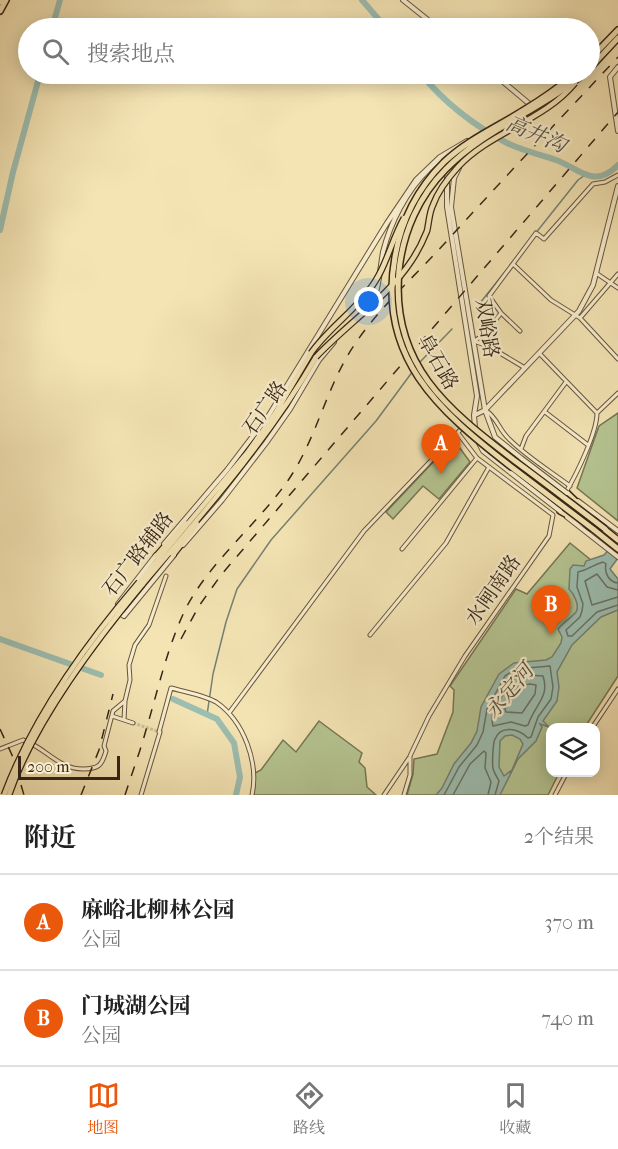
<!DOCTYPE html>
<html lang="zh">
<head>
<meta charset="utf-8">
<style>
  :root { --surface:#fff; --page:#f2f2f2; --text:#222; --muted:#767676; --line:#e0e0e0; --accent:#ea580c }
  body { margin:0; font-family:"IM FELL French Canon","Noto Serif SC",serif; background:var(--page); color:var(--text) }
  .controls { position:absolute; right:18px; bottom:18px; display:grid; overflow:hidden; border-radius:12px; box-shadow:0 3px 15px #0003 }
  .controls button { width:54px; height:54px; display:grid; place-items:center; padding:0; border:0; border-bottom:2px solid var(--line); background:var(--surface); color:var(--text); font:30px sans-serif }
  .scale { position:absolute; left:18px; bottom:15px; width:102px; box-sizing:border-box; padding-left:6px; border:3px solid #372615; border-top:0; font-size:16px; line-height:21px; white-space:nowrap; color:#372615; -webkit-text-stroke:4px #f8edce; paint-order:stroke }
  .you { position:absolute; left:369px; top:302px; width:21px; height:21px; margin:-15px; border:4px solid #fff; border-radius:50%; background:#1a73e8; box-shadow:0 0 0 9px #1a73e833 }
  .badge { display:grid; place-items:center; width:39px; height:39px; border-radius:50%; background:var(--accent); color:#fff; font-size:20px; font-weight:700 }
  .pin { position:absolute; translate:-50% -50px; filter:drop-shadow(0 2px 3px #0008) }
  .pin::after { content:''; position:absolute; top:32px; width:21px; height:18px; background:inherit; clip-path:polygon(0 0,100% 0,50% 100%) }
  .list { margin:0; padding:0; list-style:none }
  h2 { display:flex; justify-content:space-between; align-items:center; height:78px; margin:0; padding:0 24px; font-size:26px }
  h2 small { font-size:20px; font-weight:400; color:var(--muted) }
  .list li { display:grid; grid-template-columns:39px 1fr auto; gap:18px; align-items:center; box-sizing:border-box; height:96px; padding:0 24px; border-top:2px solid var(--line) }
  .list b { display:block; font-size:22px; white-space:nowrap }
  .list p { margin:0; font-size:20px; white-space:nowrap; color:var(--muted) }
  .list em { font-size:20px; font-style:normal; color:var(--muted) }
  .icon { flex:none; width:33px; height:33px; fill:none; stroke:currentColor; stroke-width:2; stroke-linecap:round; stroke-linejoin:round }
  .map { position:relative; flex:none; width:618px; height:795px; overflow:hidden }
  .search { position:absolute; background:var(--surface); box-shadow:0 3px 15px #0003; left:18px; right:18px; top:18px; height:66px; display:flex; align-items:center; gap:15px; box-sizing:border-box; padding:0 21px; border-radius:33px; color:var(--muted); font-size:22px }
  .sheet { height:270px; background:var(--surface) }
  nav { display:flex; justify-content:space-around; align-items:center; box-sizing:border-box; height:84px; border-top:2px solid var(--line); background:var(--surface); font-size:16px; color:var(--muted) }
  nav a { display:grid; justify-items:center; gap:3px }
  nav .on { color:var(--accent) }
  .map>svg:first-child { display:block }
  .green { fill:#b5c592; stroke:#767654; stroke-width:1.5 }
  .water { fill:#9cbeb1; stroke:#748173; stroke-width:1.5; fill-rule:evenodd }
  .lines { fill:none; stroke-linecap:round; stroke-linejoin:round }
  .shore { stroke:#6a7263; stroke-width:1.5 }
  .stream { stroke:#748173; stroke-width:1.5 }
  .river { stroke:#9cbeb1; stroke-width:6 }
  .minor-tunnel { stroke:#cebe94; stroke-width:3; stroke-dasharray:3 1.5; stroke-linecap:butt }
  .minor-casing { stroke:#66563d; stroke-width:5 }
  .tertiary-casing { stroke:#66563d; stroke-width:6 }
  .primary-casing { stroke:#372615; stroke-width:7 }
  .trunk-casing { stroke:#372615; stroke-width:8 }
  .minor { stroke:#f8edce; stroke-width:3 }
  .tertiary { stroke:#f8edce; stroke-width:4 }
  .primary { stroke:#f4e4b4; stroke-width:4.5 }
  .trunk { stroke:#f4e4b4; stroke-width:5 }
  .rail { stroke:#372615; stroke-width:1.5; stroke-dasharray:10 10; stroke-linecap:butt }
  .tertiary-bridge-casing { stroke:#66563d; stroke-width:6; stroke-linecap:butt }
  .primary-bridge-casing { stroke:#372615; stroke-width:7; stroke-linecap:butt }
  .trunk-bridge-casing { stroke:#372615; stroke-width:8; stroke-linecap:butt }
  .tertiary-bridge { stroke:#f8edce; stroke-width:4 }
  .primary-bridge { stroke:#f4e4b4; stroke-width:4.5 }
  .trunk-bridge { stroke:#f4e4b4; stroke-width:5 }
  .labels { text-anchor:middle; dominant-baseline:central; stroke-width:4.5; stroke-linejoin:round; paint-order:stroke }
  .street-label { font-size:20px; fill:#372615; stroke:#f8edce }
  .water-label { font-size:21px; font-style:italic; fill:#555444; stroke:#f8edce }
</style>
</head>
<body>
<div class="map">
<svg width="618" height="795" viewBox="0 0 618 795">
  <rect width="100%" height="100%" fill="#f4e4b4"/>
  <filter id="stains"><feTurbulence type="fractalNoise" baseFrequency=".00333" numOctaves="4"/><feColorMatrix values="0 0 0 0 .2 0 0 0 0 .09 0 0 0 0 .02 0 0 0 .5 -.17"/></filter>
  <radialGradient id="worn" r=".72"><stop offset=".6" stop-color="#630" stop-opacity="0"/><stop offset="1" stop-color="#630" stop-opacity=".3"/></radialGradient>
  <!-- green -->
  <path class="green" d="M618 413V521L577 488 599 426Z
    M454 440 470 462 439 499 423 486 393 519 386 512Z
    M570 543 618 582V676L585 727 550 728V772L559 773 548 795H407L413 774 414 759 437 754 453 712 454 690 450 686 516 589 527 594Z
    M319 721 362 753 359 762 365 768 367 787 376 795H254L255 773 261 770 283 740 296 752Z"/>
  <!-- water -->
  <path class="water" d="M618 539V558L610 569 618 579V610L601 617 572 645 557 672 559 687 557 701 543 721 549 727 540 724 542 727 536 741 518 759 500 795H436L442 788 454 764 471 743 477 731 481 707 499 674 514 663 546 660 552 657 561 643 562 637 558 629C563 623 572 617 576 612 580 606 574 594 569 589L570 569 573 565 584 566 586 561 604 555ZM512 735 520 739 523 744 512 770 504 776 499 767 500 741 505 736Z"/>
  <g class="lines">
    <!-- shore -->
    <path class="shore" d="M618 583C609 582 604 573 606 564L603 562C592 565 589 570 578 572L577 587 583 604 582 611 580 617 566 630 568 636H572L597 612 618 605
      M618 590 607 587 597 574 585 581 592 605 618 597
      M529 675 543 676C550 697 535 704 528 725L525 726 511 722 493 726C488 709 506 694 512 680L517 677Z
      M530 684 536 685 535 694 522 713 506 712 505 709 519 686Z
      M444 795 459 767 477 745 483 732 487 709 505 676 516 669 550 666 553 687 551 699 538 717 531 737 528 738C519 729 501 724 495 739 493 742 492 764 493 768 494 773 497 777 499 781L495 795
      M453 795 470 764 484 751 486 753 485 768 491 782 488 795"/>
    <!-- stream -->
    <path class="stream" d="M480 303 578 180 585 175
      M420 362 452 329
      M207 715 213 674 226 622 237 589 271 540 376 421 413 371"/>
    <!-- river -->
    <path class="river" d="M362 0 386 28
      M52 28 60 0
      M421 74C444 102 475 126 507 143 522 151 540 154 556 160 579 168 593 190 618 165
      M0 230 13 172 40 74
      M0 639 101 675
      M173 699 217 719 234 743 240 777 236 795"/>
    <!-- minor-tunnel -->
    <path class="minor-tunnel" d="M133 723 157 731"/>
    <defs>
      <path id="minor" d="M513 264 551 300 580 318 618 359
        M596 273 618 288
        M580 318 618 274
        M520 331 501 313 489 296 536 233 544 239 593 184 605 182 618 175
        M474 341 490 347 525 368
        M474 341 484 335 501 313
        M539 353 597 413C597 433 576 475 566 492
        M485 410C498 418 498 429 509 439 527 457 550 471 570 486
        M545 412 588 445
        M597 413 618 393
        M521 449 526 436 566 382
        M402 549 477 458
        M370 635 446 543 489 467
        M229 713 364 531 463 427
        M112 716 133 723
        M124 720 125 701 130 680 129 665 135 645 149 625 166 576
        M592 728 618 689
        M159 732 171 688C185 692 204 695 216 702 244 721 259 763 252 795
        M0 749 23 740C45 747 58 769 83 769 99 769 102 765 106 751L104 746 113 711 125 701
        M141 795 160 732H159
        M384 795 409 758
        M404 795 410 775V756L429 716 465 656 549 536 553 515 477 458 458 433
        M555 795 567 772"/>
      <path id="tertiary" d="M403 0 438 28
        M618 67 610 77 618 131
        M494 74 539 112
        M543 109 565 91
        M450 166 447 178V207L477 396 474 415 475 428
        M459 168 454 178 451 207 485 410 495 437 521 458
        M373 303C379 286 380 270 383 252 390 224 406 191 428 170 433 165 439 158 447 159L451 164
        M475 415 485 410 579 311 593 285 618 186
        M478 441 483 451 511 473
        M578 501 618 531
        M567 517 618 557
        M164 544 227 470 269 415 387 223 416 180 440 157 467 141
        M183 545 222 500 266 443 290 409 319 360 334 342
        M118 604 156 555
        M118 612 124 616 174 555"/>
      <path id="primary" d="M173 555 197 524
        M156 556 185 523
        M139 582 247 453 276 412 311 353
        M142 585C204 512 268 440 316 357"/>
      <path id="trunk" d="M0 2 1 0
        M0 11 6 0
        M590 59 618 30
        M590 68 618 38
        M567 493 594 519
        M560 511 593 529 618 549
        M603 528 618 540"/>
    </defs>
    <!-- minor casing -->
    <use href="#minor" class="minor-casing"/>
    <!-- tertiary casing -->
    <use href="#tertiary" class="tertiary-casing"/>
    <!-- primary casing -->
    <use href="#primary" class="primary-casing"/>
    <!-- trunk casing -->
    <use href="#trunk" class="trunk-casing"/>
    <!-- minor -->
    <use href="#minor" class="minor"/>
    <!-- tertiary -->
    <use href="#tertiary" class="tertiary"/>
    <!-- primary -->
    <use href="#primary" class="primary"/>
    <!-- trunk -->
    <use href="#trunk" class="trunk"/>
    <!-- rail -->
    <path class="rail" d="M181 639 199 606 221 575 618 112
      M0 729 12 755 24 795
      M81 795 99 750 113 694
      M125 795C132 773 140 752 146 730 158 690 167 648 185 610 209 562 259 523 289 479 318 436 327 383 357 341 382 305 416 275 445 243 502 180 560 119 618 57"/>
    <defs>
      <path id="tertiary-bridge" d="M521 458 567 493
        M511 473 560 511"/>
      <path id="primary-bridge" d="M311 353C328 329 352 313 369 290 386 269 391 241 404 218
        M316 357C346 325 389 296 412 260 418 251 423 241 427 231 429 223 429 213 433 205 438 191 448 178 458 167 490 132 544 121 575 83
        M4 795C33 717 85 645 139 582
        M9 795C34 722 93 644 142 585"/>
      <path id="trunk-bridge" d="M575 74C559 87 542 99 524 110 497 127 467 140 444 162 418 188 401 221 395 257 377 357 438 410 510 466 538 487 565 508 593 529
        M580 77C538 111 484 130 446 169 419 196 403 232 399 270 390 364 447 409 515 461 545 483 575 506 605 529"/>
    </defs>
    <!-- tertiary-bridge casing -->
    <use href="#tertiary-bridge" class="tertiary-bridge-casing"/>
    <!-- primary-bridge casing -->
    <use href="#primary-bridge" class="primary-bridge-casing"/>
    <!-- trunk-bridge casing -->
    <use href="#trunk-bridge" class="trunk-bridge-casing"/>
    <!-- tertiary-bridge -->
    <use href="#tertiary-bridge" class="tertiary-bridge"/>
    <!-- primary-bridge -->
    <use href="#primary-bridge" class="primary-bridge"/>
    <!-- trunk-bridge -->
    <use href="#trunk-bridge" class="trunk-bridge"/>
  </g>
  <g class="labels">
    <!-- street labels -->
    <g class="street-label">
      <text transform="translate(487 328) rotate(81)">双峪路</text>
      <text transform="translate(438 362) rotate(60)">阜石路</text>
      <text transform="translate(265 408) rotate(-55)">石广路</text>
      <text transform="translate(138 554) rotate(-52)">石广路辅路</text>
      <text transform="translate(493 590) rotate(-55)">水闸南路</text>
    </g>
    <!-- water labels -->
    <g class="water-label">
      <text transform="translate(536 134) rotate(23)">高井沟</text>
      <text transform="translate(509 691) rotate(-50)">永定河</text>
    </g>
  </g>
  <rect width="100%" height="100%" filter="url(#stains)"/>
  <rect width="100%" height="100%" fill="url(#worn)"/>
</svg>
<div class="controls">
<button><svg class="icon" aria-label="layers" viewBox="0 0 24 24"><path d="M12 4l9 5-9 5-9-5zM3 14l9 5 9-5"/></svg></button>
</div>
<div class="scale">200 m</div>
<div class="you"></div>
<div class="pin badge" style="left:441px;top:474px">A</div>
<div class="pin badge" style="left:551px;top:635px">B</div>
<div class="search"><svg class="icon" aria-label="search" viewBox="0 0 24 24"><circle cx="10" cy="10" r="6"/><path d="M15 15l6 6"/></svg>搜索地点</div>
</div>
<section class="sheet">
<h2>附近<small>2个结果</small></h2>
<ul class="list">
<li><span class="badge">A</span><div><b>麻峪北柳林公园</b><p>公园</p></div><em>370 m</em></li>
<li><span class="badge">B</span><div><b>门城湖公园</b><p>公园</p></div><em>740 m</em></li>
</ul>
</section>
<nav>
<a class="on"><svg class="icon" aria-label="map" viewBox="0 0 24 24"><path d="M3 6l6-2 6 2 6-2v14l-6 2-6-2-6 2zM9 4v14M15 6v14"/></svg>地图</a>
<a><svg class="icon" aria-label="directions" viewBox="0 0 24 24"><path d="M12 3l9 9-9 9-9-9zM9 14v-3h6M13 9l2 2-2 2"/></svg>路线</a>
<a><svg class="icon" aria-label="saved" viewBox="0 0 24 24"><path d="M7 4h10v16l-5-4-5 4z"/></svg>收藏</a>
</nav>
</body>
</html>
